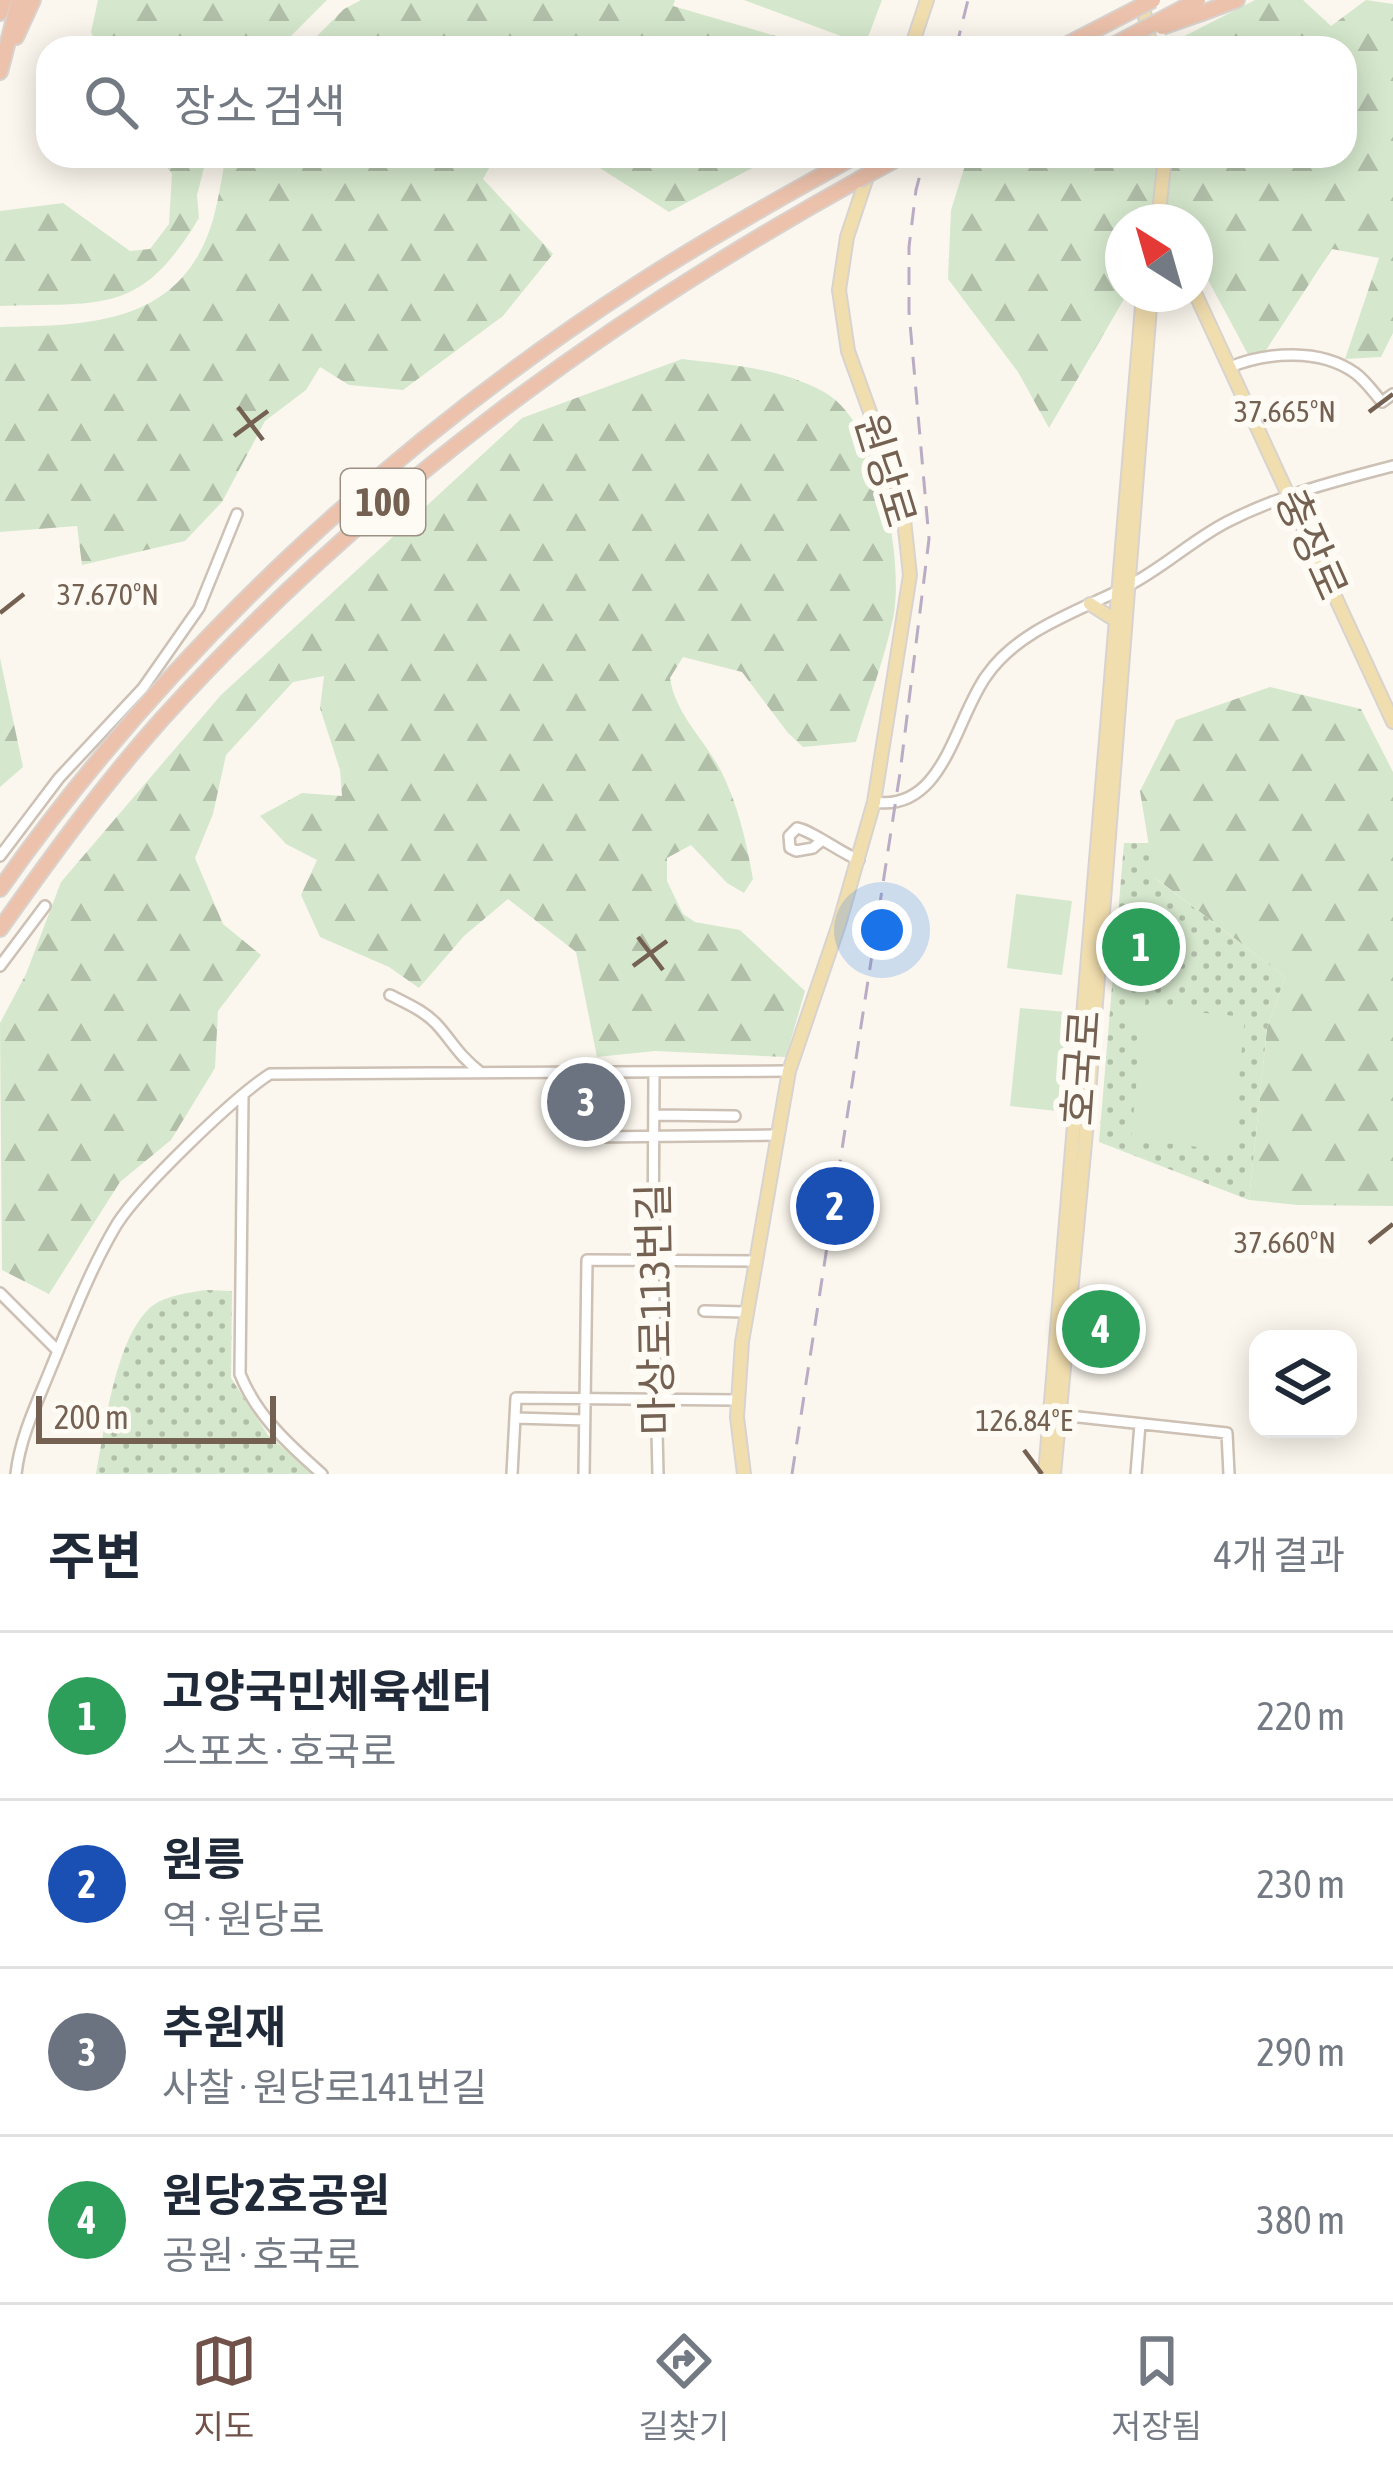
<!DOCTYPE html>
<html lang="ko">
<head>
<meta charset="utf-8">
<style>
  :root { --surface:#fff; --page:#f6f6f7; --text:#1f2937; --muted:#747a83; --line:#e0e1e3; --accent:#71524a }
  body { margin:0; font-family:"Asap Condensed","Noto Sans KR",sans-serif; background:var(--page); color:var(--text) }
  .controls { position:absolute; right:36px; bottom:36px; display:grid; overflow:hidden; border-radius:24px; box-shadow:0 6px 30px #0003 }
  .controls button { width:108px; height:108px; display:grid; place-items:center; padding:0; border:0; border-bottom:3px solid var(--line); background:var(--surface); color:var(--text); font:60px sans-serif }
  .compass { position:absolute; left:1105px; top:204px; width:108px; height:108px; border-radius:50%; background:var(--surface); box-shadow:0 6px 30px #0003; rotate:323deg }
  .scale { position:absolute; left:36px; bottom:30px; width:240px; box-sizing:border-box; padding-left:12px; border:6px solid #746152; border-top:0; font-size:33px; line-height:42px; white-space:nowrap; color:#746152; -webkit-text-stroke:9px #fefbf4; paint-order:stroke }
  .you { position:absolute; left:882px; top:930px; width:42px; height:42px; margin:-30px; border:9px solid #fff; border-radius:50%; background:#1a73e8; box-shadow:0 0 0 18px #1a73e833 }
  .badge { display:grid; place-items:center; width:78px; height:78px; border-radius:50%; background:var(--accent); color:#fff; font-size:39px; font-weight:700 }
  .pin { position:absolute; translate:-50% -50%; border:6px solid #fff; box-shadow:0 3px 12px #0006 }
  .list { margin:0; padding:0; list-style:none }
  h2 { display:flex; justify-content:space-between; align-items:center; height:156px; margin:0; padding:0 48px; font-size:51px }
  h2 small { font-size:39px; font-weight:400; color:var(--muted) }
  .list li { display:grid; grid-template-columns:78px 1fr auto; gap:36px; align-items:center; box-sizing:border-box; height:168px; padding:0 48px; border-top:3px solid var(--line) }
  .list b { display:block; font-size:45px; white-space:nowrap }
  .list p { margin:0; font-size:39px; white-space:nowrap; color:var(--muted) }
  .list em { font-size:39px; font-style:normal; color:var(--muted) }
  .icon { flex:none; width:66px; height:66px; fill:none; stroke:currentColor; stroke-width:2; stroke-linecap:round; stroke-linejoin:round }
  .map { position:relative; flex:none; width:1393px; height:1474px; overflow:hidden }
  .search { position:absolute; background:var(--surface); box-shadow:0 6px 30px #0003; left:36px; right:36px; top:36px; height:132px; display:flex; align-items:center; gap:30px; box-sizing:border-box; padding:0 42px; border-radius:36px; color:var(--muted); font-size:45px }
  .sheet { height:828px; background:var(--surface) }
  nav { display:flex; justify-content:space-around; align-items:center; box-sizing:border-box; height:168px; border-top:3px solid var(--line); background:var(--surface); font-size:33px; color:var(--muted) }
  nav a { display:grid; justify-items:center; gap:6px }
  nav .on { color:var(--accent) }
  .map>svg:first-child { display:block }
  .forest { fill:url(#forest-firs) }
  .park { fill:url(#park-dots) }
  .pitch { fill:#d5e8cd }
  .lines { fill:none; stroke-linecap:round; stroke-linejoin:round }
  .minor-casing { stroke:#cdc0b4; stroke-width:14 }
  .major-casing { stroke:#d8d3cf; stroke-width:16 }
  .highway-casing { stroke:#d8d3cf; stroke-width:18 }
  .minor { stroke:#fff; stroke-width:9 }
  .major { stroke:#f1deaf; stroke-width:12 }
  .highway { stroke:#edc2ac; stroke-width:14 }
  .rail { stroke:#bbacc5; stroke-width:3; stroke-dasharray:18 12; stroke-linecap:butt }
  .highway-bridge-casing { stroke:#d8d3cf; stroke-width:18; stroke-linecap:butt }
  .highway-bridge { stroke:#edc2ac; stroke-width:14 }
  .ticks { fill:none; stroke:#746152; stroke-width:4.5 }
  .labels { text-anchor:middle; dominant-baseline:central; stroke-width:12; stroke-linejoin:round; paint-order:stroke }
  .shield { fill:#fefbf4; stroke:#9d8f83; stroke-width:3 }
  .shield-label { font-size:39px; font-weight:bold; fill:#746152 }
  .street-label { font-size:42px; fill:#746152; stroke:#fefbf4 }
  .ticks-label { font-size:30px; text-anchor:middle; fill:#746152; stroke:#fefbf4; stroke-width:12; stroke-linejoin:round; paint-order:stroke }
</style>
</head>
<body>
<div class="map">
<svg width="1393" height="1474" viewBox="0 0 1393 1474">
  <defs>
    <pattern id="forest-firs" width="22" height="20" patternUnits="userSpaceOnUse" patternTransform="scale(3)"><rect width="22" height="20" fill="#d5e8cd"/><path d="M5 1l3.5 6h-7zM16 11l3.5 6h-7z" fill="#b1bfa9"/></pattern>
    <pattern id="park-dots" width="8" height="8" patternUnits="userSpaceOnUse" patternTransform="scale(3)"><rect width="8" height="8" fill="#d5e8cd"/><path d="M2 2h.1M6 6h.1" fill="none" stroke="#b1bfa9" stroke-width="1.8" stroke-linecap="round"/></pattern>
  </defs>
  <rect width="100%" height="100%" fill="#fbf7ee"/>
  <!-- forest -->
  <path class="forest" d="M98 0H327L279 48H97L91 32Z
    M361 0H675L673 6 817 48H305L344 9Z
    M1255 0H1303L1331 26 1366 0 1393 4V333L1381 357 1345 359 1379 258 1332 249 1255 367 1195 256V222H1176L1172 215 1168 222H1123V294H1127L1049 428 1018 372 948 279 951 210 968 156H1345V48H1161Z
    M159 156H207L197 195 199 218C140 316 104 302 0 306V211L63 203 130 251 150 249 169 224 172 174Z
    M226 156H496L483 179 553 254 503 316 403 390 349 385 320 367 306 390 265 421 222 502 185 541 82 565 77 526 0 532V327C85 325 176 326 210 229 218 206 221 180 226 156Z
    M581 156H775L669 212Z
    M682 359C732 365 780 368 824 392 879 421 905 562 893 619 884 660 868 702 856 742L803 747 788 733 742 672 683 657 670 678C675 713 703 738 720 769 738 804 746 840 753 879L744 893 727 883 691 845 667 858V881L683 914 695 922 740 930 805 991 786 1057 655 1051 597 1057 576 952 508 899 464 936 419 988 389 967 320 937 301 895 317 860 286 844 260 816 302 793 342 796 340 770 320 708 324 676 293 682 226 755 213 814 195 858 223 924 261 955 218 1011 215 1068 171 1140 120 1182 49 1294 2 1270 0 1023 26 974 61 882 221 695 522 418Z
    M0 658 23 767 0 787Z
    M1270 687 1361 709 1393 772V1206L1298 1205 1249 1200 1267 1028 1285 977 1154 877 1140 791 1176 720Z"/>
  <!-- park -->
  <path class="park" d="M1124 843H1149L1155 878 1285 977 1267 1028 1249 1200 1099 1142Z
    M206 1290 232 1291 231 1378 268 1435 313 1474H96C105 1428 115 1337 152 1306 167 1295 188 1293 206 1290Z
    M1085 1312H1120L1117 1348 1082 1346Z"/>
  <!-- pitch -->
  <path class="pitch" d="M744 0H882L865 45Z
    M1016 894 1072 901 1062 975 1007 968Z
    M1130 993 1146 994 1145 1007 1245 1017 1232 1151 1131 1139 1142 1025 1127 1022Z
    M1020 1008 1067 1012 1057 1111 1010 1106Z"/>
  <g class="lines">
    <defs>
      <path id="minor" d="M1230 367C1267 352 1320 348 1355 373 1365 380 1374 393 1382 402L1393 394
        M874 802C944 813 955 718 987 675 1018 630 1079 611 1126 587 1162 569 1192 540 1227 522 1280 495 1335 481 1393 466
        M820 842 813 848 796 851 790 848 789 836 797 828C813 831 839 852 859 860
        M0 856 59 778 143 688 199 608 237 514
        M0 966 45 906
        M390 995C408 1004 427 1012 440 1028 456 1047 459 1055 480 1072
        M654 1072 653 1260 658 1474
        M243 1095 240 1374C257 1416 288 1444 322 1474
        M654 1115 735 1116
        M593 1137 778 1135
        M0 1293 58 1351
        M704 1311 745 1312
        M1060 1415 1227 1433 1229 1474
        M515 1418 585 1420
        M16 1474C20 1437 37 1403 51 1368 71 1320 90 1269 117 1224 140 1188 233 1098 270 1074L789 1071
        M512 1474 516 1398 737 1400
        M584 1474 587 1260 755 1261
        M1136 1474 1140 1424"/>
      <path id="major" d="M1142 1 1151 48
        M911 48 927 0
        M1158 222 1165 156
        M1195 293 1393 722
        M1090 604 1115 620
        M744 1474 737 1417 742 1342 789 1071 839 924 874 802 910 575 902 501 848 351 839 290 847 237 874 156
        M1045 1474 1143 294
        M1054 1474 1086 1132 1151 294"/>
      <path id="highway" d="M0 13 4 0
        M1202 13 1237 0
        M16 37 33 0
        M0 72 19 0
        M0 889C169 649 391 444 636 285 707 239 782 197 856 156
        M0 929C51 857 103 785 162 719 362 498 598 324 858 180"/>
    </defs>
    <!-- minor casing -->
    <use href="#minor" class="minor-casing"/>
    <!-- major casing -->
    <use href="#major" class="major-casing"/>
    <!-- highway casing -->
    <use href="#highway" class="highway-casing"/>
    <!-- minor -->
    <use href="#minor" class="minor"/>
    <!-- major -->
    <use href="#major" class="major"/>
    <!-- highway -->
    <use href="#highway" class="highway"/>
    <!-- rail -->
    <path class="rail" d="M956 48 968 0
      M792 1474 900 773 929 539 909 312V247L916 190 925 156"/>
    <defs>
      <path id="highway-bridge" d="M1162 27 1202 13
        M1062 47 1153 0
        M1108 48 1198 0
        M858 180 902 156"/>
    </defs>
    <!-- highway-bridge casing -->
    <use href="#highway-bridge" class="highway-bridge-casing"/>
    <!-- highway-bridge -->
    <use href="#highway-bridge" class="highway-bridge"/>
  </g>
  <!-- ticks -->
  <path class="ticks" d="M238 407 263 440M1369 412 1393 394M234 436 268 411M0 613 24 594M638 937 663 970M633 966 667 941M1369 1243 1393 1224M1024 1450 1042 1474"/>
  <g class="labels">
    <!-- shield labels -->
    <rect class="shield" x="341" y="469" width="84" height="66" rx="9"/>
    <g class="shield-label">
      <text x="383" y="502">100</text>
    </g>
    <!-- street labels -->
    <g class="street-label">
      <text transform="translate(886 470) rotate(73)">원당로</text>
      <text transform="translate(1312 544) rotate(66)">충장로</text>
      <text transform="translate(1081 1068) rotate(-86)">호국로</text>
      <text transform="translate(655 1309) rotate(-91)">마상로113번길</text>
    </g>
  </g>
  <g class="ticks-label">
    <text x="1285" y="422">37.665°N</text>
    <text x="108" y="605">37.670°N</text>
    <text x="1285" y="1253">37.660°N</text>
    <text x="1024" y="1431">126.84°E</text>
  </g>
</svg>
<div class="controls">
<button><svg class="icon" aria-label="layers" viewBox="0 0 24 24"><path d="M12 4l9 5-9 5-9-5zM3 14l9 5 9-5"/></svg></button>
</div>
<svg class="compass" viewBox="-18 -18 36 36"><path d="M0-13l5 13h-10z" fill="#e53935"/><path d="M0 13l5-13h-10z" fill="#747a83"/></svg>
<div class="scale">200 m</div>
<div class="you"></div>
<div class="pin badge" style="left:1141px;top:947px;background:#2e9e5b">1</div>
<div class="pin badge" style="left:835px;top:1206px;background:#1a4fb4">2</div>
<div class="pin badge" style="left:586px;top:1102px;background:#6b7280">3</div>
<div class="pin badge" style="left:1101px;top:1329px;background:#2e9e5b">4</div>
<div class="search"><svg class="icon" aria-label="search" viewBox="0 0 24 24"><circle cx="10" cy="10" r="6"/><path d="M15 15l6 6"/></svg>장소 검색</div>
</div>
<section class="sheet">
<h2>주변<small>4개 결과</small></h2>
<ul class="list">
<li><span class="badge" style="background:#2e9e5b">1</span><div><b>고양국민체육센터</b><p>스포츠 · 호국로</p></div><em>220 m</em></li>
<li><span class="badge" style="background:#1a4fb4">2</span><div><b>원릉</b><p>역 · 원당로</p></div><em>230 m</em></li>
<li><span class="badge" style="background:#6b7280">3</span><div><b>추원재</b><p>사찰 · 원당로141번길</p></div><em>290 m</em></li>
<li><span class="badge" style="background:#2e9e5b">4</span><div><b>원당2호공원</b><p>공원 · 호국로</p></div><em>380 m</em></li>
</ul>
</section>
<nav>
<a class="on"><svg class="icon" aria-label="map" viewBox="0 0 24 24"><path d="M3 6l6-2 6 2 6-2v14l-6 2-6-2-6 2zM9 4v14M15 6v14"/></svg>지도</a>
<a><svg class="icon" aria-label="directions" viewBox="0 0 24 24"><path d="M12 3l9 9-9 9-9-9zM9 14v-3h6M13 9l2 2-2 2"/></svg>길찾기</a>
<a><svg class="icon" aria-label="saved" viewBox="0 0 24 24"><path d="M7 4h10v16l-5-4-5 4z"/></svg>저장됨</a>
</nav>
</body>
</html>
